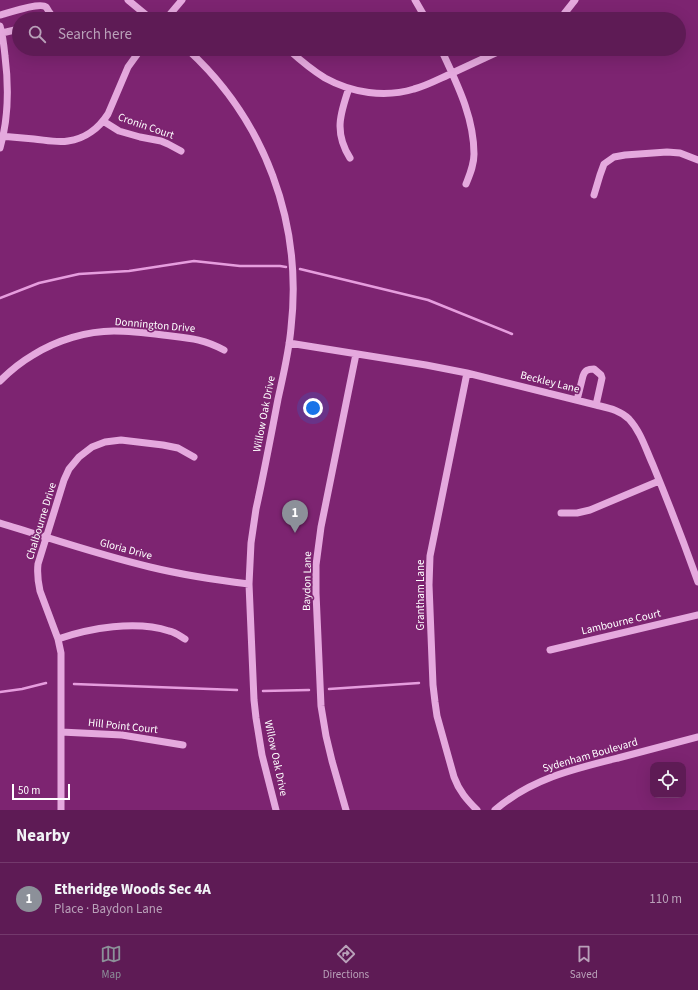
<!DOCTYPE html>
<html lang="en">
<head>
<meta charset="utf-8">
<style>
  :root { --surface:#5e1b55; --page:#67285f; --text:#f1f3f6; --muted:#b9a1b9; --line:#73396c; --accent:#8c9099 }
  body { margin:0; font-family:"Source Sans 3",sans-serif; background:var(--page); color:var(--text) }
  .controls { position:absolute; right:12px; bottom:12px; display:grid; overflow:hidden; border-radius:8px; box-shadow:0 4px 16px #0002 }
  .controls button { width:36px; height:36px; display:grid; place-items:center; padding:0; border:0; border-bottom:1px solid var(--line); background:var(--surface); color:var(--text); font:20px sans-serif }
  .scale { position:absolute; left:12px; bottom:10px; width:58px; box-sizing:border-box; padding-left:4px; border:2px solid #fff; border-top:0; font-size:11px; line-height:14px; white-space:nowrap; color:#fff; -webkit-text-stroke:3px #7d2471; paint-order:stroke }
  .you { position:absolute; left:313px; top:408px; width:14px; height:14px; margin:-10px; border:3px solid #fff; border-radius:50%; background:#1a73e8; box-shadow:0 0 0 6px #1a73e833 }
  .badge { display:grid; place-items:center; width:26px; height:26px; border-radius:50%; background:var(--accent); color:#fff; font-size:13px; font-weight:700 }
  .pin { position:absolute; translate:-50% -33px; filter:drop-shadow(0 1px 2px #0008) }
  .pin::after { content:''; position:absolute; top:21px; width:14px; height:12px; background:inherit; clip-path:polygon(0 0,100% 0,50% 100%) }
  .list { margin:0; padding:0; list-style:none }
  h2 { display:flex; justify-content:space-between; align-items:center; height:52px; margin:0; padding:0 16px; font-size:17px }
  h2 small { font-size:13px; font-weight:400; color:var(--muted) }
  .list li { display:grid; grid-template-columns:26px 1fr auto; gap:12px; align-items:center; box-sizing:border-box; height:72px; padding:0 16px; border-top:1px solid var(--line) }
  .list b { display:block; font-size:15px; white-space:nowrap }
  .list p { margin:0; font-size:13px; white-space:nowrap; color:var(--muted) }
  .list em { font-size:13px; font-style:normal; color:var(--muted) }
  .icon { flex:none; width:22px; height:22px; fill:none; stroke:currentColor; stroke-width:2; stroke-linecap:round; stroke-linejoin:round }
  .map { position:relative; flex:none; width:698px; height:810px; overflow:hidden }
  .search { position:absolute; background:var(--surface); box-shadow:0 4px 16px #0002; left:12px; right:12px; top:12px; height:44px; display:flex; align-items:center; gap:10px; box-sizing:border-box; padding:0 14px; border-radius:22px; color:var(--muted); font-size:15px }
  .sheet { height:124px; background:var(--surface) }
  nav { display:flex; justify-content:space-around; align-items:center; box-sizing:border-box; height:56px; border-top:1px solid var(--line); background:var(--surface); font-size:11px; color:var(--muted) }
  nav a { display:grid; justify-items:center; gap:2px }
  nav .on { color:var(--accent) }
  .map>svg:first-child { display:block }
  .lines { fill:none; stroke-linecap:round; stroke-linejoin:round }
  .stream { stroke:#e69dde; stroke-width:2.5 }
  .minor { stroke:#e5a9de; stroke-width:7 }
  .labels { text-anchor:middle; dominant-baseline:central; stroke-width:3.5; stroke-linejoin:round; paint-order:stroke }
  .street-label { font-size:11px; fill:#fff; stroke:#7d2471 }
</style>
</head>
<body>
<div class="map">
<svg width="698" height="810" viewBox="0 0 698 810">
  <rect width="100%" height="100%" fill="#7d2471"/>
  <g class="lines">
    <!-- stream -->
    <path class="stream" d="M300 269 428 300 512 334
      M0 298 39 283 79 274 129 271 194 261 240 266H280L286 267
      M74 684 237 690
      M329 689 419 683
      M263 691 309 690
      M0 692 22 689 46 683"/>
    <!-- minor -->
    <path class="minor" d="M128 0 151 19
      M415 0 426 19
      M0 15C8 13 40 2 46 7 47 8 49 12 50 13L48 19
      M166 19 182 0
      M559 19 564 14 575 0
      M0 26C3 36 4 46 5 56 9 88 9 117 0 148
      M2 33 19 29
      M187 49C265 120 303 223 291 328 289 352 283 376 278 399 271 436 264 473 256 509L251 543 249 584 254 700 256 718 262 755 276 810
      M441 49C456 82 474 116 474 154 474 165 470 174 466 184
      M289 50C300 60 312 70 325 78 352 93 385 98 414 89 426 86 437 80 448 75 467 66 485 58 504 49
      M349 88C340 114 334 133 350 158
      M103 121 119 131 140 137 161 141 168 144 181 151
      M0 136C11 137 23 138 34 139 45 140 57 143 68 141 85 139 99 128 108 114L128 67 141 49
      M594 195 600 175 604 164 614 157 625 155 667 152 680 153 698 160
      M289 343 426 365 467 373 596 405C608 408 620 410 629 419 641 432 646 450 653 465 669 504 684 543 698 582
      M467 373 430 556 429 585 433 685 435 702 437 716 454 777C459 791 467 800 477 810
      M0 381C10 371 21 362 33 355 57 340 87 331 114 331 130 331 147 333 163 335 187 338 202 338 224 350
      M577 400 583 376C585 370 588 369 594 369L601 375 602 378 596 405
      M561 513H577L590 510 659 481
      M0 523C50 538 99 555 150 567 183 575 216 580 249 584
      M58 639C90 628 136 620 169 631 175 632 180 636 185 639
      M550 650 698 615
      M61 732 122 735 183 745
      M61 810V653L58 639 40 591C38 582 37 573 38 564L64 480 69 469 79 457 92 447 105 442 121 440 163 445 178 448 194 457
      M346 810 332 761 326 736 321 706 316 593V565L321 527 356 354
      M495 810C531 779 573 769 618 758 644 751 671 744 698 737"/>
  </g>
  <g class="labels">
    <!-- street labels -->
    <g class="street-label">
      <text transform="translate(146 126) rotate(19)">Cronin Court</text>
      <text transform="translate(155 325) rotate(5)">Donnington Drive</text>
      <text transform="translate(550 382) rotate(14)">Beckley Lane</text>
      <text transform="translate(264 414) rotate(-79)">Willow Oak Drive</text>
      <text transform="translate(41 521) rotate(-73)">Chalbourne Drive</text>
      <text transform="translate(126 549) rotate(15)">Gloria Drive</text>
      <text transform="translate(307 581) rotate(-89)">Baydon Lane</text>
      <text transform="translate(420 595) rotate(-90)">Grantham Lane</text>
      <text transform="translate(621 622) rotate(-13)">Lambourne Court</text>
      <text transform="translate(123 726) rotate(6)">Hill Point Court</text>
      <text transform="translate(590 755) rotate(-16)">Sydenham Boulevard</text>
      <text transform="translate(276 758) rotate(78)">Willow Oak Drive</text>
    </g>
  </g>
</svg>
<div class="controls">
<button><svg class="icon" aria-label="locate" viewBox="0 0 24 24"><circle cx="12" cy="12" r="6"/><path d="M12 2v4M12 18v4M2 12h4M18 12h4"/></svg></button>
</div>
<div class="scale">50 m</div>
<div class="you"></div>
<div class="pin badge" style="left:295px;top:533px">1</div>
<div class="search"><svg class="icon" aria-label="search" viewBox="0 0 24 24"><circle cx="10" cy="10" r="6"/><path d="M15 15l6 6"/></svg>Search here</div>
</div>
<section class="sheet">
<h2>Nearby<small></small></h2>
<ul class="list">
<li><span class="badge">1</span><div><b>Etheridge Woods Sec 4A</b><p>Place · Baydon Lane</p></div><em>110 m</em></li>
</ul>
</section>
<nav>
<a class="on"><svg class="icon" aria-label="map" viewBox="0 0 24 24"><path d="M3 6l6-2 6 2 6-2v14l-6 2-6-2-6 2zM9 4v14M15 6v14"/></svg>Map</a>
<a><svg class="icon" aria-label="directions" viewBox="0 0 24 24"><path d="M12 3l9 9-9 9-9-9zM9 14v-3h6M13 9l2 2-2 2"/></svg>Directions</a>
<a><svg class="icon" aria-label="saved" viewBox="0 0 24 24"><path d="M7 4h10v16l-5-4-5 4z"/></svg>Saved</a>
</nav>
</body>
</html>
